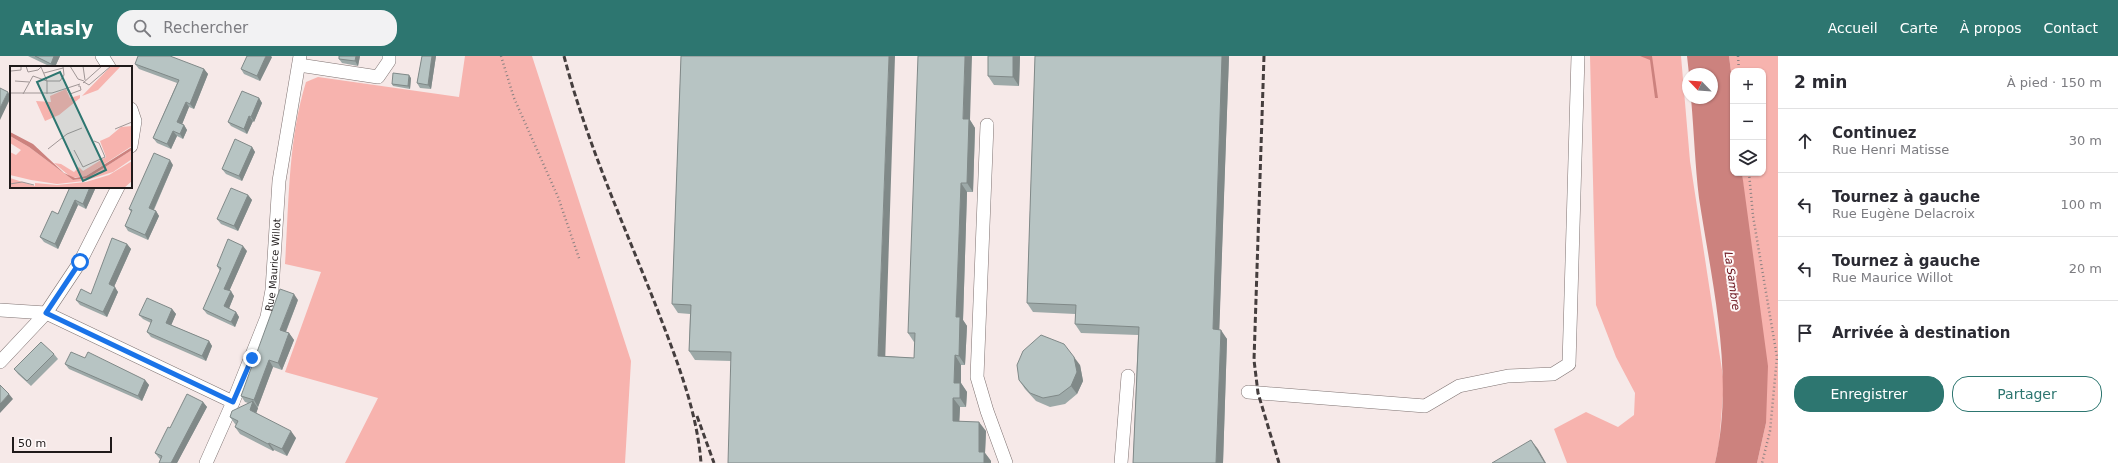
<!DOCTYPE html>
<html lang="fr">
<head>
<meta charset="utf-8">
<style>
  :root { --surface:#fff; --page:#f2f2f3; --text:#2b2b33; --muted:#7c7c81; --line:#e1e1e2; --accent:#2d7670 }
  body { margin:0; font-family:"DejaVu Sans",sans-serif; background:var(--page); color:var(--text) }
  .controls { position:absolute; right:12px; top:12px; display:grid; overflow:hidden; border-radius:8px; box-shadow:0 1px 3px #0004 }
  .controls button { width:36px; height:36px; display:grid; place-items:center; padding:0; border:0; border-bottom:1px solid var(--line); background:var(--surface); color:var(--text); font:20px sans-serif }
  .compass { position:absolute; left:1682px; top:12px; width:36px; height:36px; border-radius:50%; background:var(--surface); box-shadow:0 1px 3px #0004; rotate:295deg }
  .scale { position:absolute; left:12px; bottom:10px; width:100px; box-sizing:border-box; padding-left:4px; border:2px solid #1f1a1a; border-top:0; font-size:11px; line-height:14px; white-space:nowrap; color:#1f1a1a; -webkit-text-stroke:3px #fef8f8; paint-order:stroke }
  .stop { position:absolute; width:12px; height:12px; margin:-9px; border:3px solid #1a73e8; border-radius:50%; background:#fff }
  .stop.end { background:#1a73e8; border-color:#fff; box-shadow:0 1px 4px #0008 }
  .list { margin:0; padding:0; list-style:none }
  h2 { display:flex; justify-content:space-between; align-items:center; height:52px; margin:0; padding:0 16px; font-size:17px }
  h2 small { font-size:13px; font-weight:400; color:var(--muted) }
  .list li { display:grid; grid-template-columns:26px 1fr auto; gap:12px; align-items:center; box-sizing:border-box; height:64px; padding:0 16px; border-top:1px solid var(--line) }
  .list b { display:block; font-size:15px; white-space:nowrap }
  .list p { margin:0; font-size:13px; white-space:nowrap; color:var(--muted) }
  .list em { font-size:13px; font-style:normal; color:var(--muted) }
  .actions { display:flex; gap:8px; padding:12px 16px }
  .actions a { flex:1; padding:9px 0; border:1px solid var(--accent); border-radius:16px; text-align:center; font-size:14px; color:var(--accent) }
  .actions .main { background:var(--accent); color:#fff }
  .icon { flex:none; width:22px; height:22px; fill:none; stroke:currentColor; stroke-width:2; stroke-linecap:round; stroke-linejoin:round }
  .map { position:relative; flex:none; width:1778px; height:407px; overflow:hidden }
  header { display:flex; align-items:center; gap:24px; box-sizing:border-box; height:56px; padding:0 20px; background:var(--accent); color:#fff }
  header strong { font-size:19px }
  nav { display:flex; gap:22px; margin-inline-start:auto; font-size:14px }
  .search { width:280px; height:36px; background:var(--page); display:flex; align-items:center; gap:10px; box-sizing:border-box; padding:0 14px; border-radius:16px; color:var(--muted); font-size:15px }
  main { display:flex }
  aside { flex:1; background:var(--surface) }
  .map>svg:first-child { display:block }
  .green { fill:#f7b3ae }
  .water { fill:#cc827e }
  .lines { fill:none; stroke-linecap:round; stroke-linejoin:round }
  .minor-casing { stroke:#7f7372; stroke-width:14 }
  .path { stroke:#8b8282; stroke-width:2.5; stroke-dasharray:1 3; stroke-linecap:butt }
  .minor { stroke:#fff; stroke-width:13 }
  .rail { stroke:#453e3e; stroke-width:3; stroke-dasharray:6 3; stroke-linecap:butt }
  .wall { fill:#9da9a8 }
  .shaded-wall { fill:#808988 }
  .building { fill:#b7c4c3; stroke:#808988 }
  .route { stroke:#1a73e8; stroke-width:5 }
  .labels { text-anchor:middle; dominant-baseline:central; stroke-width:4; stroke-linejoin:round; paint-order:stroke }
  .street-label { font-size:10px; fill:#1f1a1a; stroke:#fef8f8 }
  .water-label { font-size:11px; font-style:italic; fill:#660b14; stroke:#fef8f8 }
  .inset-road { fill:none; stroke:#a09696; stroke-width:1 }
  .view { fill:#2d7670; fill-opacity:0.15; stroke:#2d7670; stroke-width:2 }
  .inset-edge { fill:none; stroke:#1f1a1a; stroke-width:2 }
</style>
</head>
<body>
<header>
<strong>Atlasly</strong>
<div class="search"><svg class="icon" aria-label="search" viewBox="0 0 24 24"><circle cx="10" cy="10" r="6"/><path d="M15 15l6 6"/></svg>Rechercher</div>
<nav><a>Accueil</a><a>Carte</a><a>À propos</a><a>Contact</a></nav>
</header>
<main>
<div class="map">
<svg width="1778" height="407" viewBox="0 0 1778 407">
  <rect width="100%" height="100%" fill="#f6e9e8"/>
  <!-- green -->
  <path class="green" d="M465 0H532L631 305 625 407H345L378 342 285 316 321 216 285 208C289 148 288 84 306 26L318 21 459 41Z
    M1590 0H1681L1690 105 1724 327 1719 388 1715 407H1567L1554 373 1586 356 1618 371 1634 359 1635 337 1616 301 1596 249Z
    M1729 0H1778V407H1757L1766 367 1742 117H1763V15H1733V32Z"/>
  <!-- water -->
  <path class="water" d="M1640 0H1652L1658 42H1655L1650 4Z
    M1687 0H1729L1733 32V117H1742L1768 310 1766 367 1757 407H1715C1735 320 1712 228 1699 142 1695 109 1694 75 1691 42H1712V18H1689Z"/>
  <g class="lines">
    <defs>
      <g id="minor">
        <path d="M102 0 109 11"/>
        <path d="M299 9 378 21 389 5V0"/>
        <path d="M131 53 135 65 131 90"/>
        <path d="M987 69 977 321 987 355 1006 407"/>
        <path d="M0 254 46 257 233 346"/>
        <path d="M0 306 46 257 80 206 118 131"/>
        <path d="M1248 336 1425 350 1459 330 1508 320 1553 318 1569 308 1578 0"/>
        <path id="s1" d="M206 407 233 346 267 261 272 234 279 125 300 0"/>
        <path d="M1121 407 1128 320"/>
      </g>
    </defs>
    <!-- minor casing -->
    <use href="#minor" class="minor-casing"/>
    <!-- path -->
    <path class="path" d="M501 0 514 42 558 141 580 205
      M1738 0 1739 15
      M1749 117 1753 160 1777 301 1770 375 1762 407"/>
    <!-- minor -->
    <use href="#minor" class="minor"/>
    <!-- rail -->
    <path class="rail" d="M564 0C586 85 624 169 656 250 675 300 697 353 701 407
      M1264 0 1254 304 1258 337 1279 407
      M697 360 714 407"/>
  </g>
  <!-- wall -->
  <path class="wall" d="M28 0H60L55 11H51Z
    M360 0 358 10 342 7 339 3Z
    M422 0H436L431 33 420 32 417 27Z
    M681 0 885 300 914 302 915 286H914L908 277 970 64 975 72 973 136H967L963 264 967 270 965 309H961V327L967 336 966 351H960L959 365 986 375 985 397 991 405 731 305 695 304 689 295 690 258 678 257 672 248Z
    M988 0H1020L1019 30 994 29 988 20Z
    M1035 0H1229L1219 274 1227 283 1223 407H1133L1138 279 1081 277 1075 268V258L1033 256 1027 247Z
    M272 1 260 25 244 18 241 13Z
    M135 8 204 13 208 18 194 53 189 51 182 68 184 69 187 74 183 83 177 80 171 93 157 87 153 82 177 27 139 13Z
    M411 22 410 33 393 30 392 28Z
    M259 42 262 47 254 66 253 65 247 78 231 70 228 66Z
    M252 91 255 96 242 125 226 118 222 113Z
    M173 109 154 154 156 155 159 160 148 184 128 175 125 170 131 156 129 153Z
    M70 131H96L86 153 78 149 58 193 44 186 40 181 58 158Z
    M248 139 252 144 238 175 221 168 217 163Z
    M127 188 131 193 114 231 118 236 107 261 80 249 76 244 91 238Z
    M247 195 229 235 234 240 229 252 236 256 239 261 235 271 207 258 203 253 220 215 217 210Z
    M298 244 286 276 289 277 294 284 282 314 273 311 258 351 256 350 258 352 256 357 296 382 287 400 274 394 273 395 240 378 235 371 236 369 235 368 230 361 248 347 245 346 241 340Z
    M172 253 176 258 171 269 209 285 212 290 206 305 151 281 147 276 151 267 143 263 139 259Z
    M54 298 58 303 31 330 18 318 14 313Z
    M85 302 145 324 149 329 142 345 69 313 65 308Z
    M1080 309 1083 325 1077 338 1065 348 1050 351 1036 345 1025 333 1019 324Z
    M203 346 207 351 177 407H159L160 403 159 402 155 397 170 372Z"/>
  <!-- shaded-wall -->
  <path class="shaded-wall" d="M54 0H60L55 11H53L51 8Z
    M266 0H271L272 1 260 25 257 20Z
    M356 0H360L358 10 355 5Z
    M432 0H436L431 33 428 29Z
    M889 0H895L885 309 878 300Z
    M965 0H972L970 64 975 72 973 136 967 127 963 63Z
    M1013 0H1020L1019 30 1013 21Z
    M1222 0H1229L1219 283 1213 273Z
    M204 13 208 18 194 53 190 48Z
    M409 19 411 22 410 33 408 30Z
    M8 36 11 41 0 64V52Z
    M259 42 262 47 254 66 251 61Z
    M186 46 189 51 181 71 177 66Z
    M249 60 253 65 247 78 244 73Z
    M184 69 187 74 183 83 180 78Z
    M173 75 177 80 171 93 167 88Z
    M252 91 255 96 242 125 239 120Z
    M170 104 173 109 152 157 149 152Z
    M961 127 967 136 963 264 967 270 965 309 959 300 956 261Z
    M90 131H96L86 153 83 148Z
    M248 139 252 144 238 175 234 170Z
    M75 144 78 149 58 193 55 188Z
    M156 155 159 160 148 184 145 179Z
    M127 188 131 193 113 233 109 228Z
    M243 190 247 195 228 238 224 233Z
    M115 231 118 236 107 261 103 256Z
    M231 235 234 240 228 255 224 250Z
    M294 238 298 244 284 280 280 274Z
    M172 253 176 258 170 272 166 267Z
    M236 256 239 261 235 271 231 266Z
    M1221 274 1227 283 1223 407H1216Z
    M289 277 294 284 282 314 278 307Z
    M209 285 212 290 206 305 202 300Z
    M955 299 961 309V327L967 336 966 351 960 342 954 327Z
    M1074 301 1080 309 1083 325 1077 338 1071 330Z
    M269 304 273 311 258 351 254 344Z
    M145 324 149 329 142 345 138 340Z
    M9 338 13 343 0 357V348Z
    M953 342 960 351 959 374 953 365Z
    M253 345 258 352 255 361 250 354Z
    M203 346 207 351 177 407H171Z
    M979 366 986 375 985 397 991 405V407H984L979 396Z
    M291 375 296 382 287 400 282 393Z
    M1531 384 1538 393 1546 407H1545Z
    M269 387 274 394 273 395 268 388Z"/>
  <!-- building -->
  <path class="building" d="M35 0H54L51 8Z
    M138 0H170L204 13 190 48 186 46 177 66 184 69 180 78 173 75 167 88 153 82 179 24 135 8Z
    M247 0H266L257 20 241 13Z
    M339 0H356L355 5 339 3Z
    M422 0H432L428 29 417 27Z
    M681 0H889L878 300 914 302 915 277H908L918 0H965L963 63H969L967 127H961L956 261H960L959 300 955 299 954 327H960V342H953V365L979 366V396H984V407H728L731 296 689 295 691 249 672 248Z
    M988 0H1013V21L988 20Z
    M1035 0H1222L1213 273 1221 274 1216 407H1133L1139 271 1075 268 1076 249 1027 247Z
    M393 17 409 19 408 30 392 28Z
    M0 32 8 36 0 52Z
    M242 35 259 42 251 61 249 60 244 73 228 66Z
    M235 83 252 91 239 120 222 113Z
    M154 97 170 104 149 152 156 155 145 179 125 170 132 154 129 153Z
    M70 131H90L83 148 75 144 55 188 40 181 52 155 58 158Z
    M231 132 248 139 234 170 217 163Z
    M112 182 127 188 109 228 115 231 103 256 76 244 81 233 91 238Z
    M228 183 243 190 224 233 231 235 224 250 236 256 231 266 203 253 221 212 217 210Z
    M280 233 294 238 280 274 289 277 278 307 269 304 254 344 241 340Z
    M147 242 172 253 166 267 209 285 202 300 147 276 152 264 139 259Z
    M1041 279 1064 288 1074 301 1077 316 1071 330 1059 339 1043 342 1030 337 1019 324 1017 309 1023 295Z
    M41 286 54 298 27 325 14 313Z
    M71 296 85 302 88 296 145 324 138 340 65 308Z
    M0 329 9 338 0 348Z
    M187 338 203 346 171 407H159L162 400 155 397 168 371 170 372Z
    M253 345 250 354 291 375 282 393 269 387 268 388 235 371 238 365 230 361 232 355Z
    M1531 384 1545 407H1492Z"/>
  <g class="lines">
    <!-- route -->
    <path class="route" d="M80 206 46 257 233 346 252 302"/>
  </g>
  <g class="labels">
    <!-- street labels -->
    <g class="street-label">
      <text stroke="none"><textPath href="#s1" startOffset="211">Rue Maurice Willot</textPath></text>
    </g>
    <!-- water labels -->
    <g class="water-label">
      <text transform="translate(1732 225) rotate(82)">La Sambre</text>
    </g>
  </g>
  <!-- overview -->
  <g transform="translate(10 10)">
    <rect width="122" height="122" fill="#f6e9e8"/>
    <path d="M101 0 110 1 88 24 72 30ZM56 23 60 32 70 29V32L49 49 35 55 26 35 41 36 40 30ZM122 60V80L76 110 62 112 44 97 51 98 64 106 69 101 73 105 96 91 90 75 99 71 111 61ZM0 70 19 81 63 114 78 112 122 84V93L103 106 74 115 47 118 21 114 0 109V86L6 89 11 84 0 77ZM122 95V115L114 122H0V112L25 120V117L47 119 76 116 99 109Z" fill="#f7b3ae"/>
    <path d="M0 66 23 78 54 107 65 112 76 110 122 81V84L78 112 63 114 19 81 0 70Z" fill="#cc827e"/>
    <path class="inset-road" d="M16 0 18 6 28 4 32 0M60 0 68 13 74 15M73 0 75 14M31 1 37 15V28M1 5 11 4V0M34 7 53 2M5 15 19 16M74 16 79 19 101 0M73 17 92 0M57 23 60 28 71 24 70 20H68M0 27H42L70 18M13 28 23 10 37 15H50L54 9 53 0M105 63 122 56M38 83 57 68 72 62M64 84 73 101 95 91 89 77 84 75M0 118 12 116 24 119"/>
    <path class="view" d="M50 6 96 104 73 115 27 16Z"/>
    <rect width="122" height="122" class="inset-edge"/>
  </g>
</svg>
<div class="controls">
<button>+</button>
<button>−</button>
<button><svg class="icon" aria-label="layers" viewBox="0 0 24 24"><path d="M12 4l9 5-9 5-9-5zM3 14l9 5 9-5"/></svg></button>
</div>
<svg class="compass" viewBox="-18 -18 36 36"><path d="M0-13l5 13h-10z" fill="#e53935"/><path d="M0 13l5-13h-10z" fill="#7c7c81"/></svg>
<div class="scale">50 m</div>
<div class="stop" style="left:80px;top:206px"></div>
<div class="stop end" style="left:252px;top:302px"></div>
</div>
<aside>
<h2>2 min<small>À pied · 150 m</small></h2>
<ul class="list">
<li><svg class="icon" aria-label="ahead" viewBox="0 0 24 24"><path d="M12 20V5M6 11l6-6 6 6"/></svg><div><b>Continuez</b><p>Rue Henri Matisse</p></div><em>30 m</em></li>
<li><svg class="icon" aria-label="left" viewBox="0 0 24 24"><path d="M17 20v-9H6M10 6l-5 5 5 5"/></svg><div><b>Tournez à gauche</b><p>Rue Eugène Delacroix</p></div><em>100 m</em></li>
<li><svg class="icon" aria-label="left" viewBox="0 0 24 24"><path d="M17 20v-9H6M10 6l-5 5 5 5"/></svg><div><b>Tournez à gauche</b><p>Rue Maurice Willot</p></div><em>20 m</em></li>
<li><svg class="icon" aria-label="arrive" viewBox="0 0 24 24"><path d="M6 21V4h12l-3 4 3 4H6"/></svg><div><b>Arrivée à destination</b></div></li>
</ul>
<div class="actions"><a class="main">Enregistrer</a><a>Partager</a></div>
</aside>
</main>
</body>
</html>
